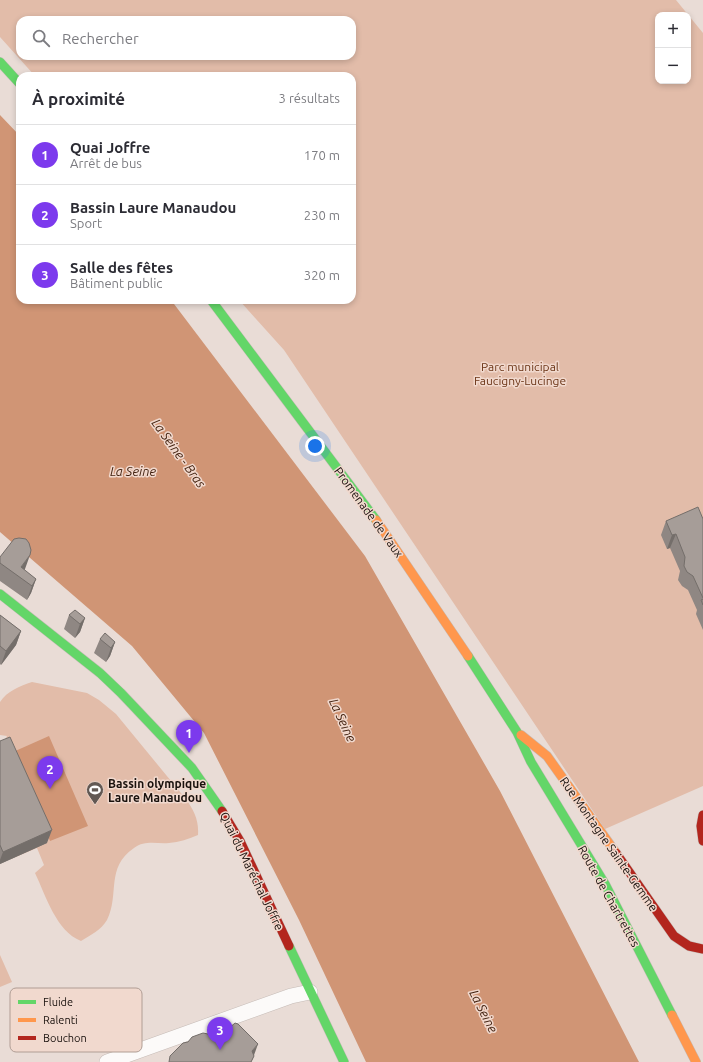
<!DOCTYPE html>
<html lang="fr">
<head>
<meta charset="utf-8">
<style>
  :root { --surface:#fff; --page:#f2f2f3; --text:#2b2b33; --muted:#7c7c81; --line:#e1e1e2; --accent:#7c3aed }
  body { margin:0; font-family:Ubuntu,sans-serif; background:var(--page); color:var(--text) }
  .controls { position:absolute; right:12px; top:12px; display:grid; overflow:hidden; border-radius:8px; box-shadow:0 2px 6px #0003 }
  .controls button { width:36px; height:36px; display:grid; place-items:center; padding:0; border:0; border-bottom:1px solid var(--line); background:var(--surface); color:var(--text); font:20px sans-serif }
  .you { position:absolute; left:315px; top:446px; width:14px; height:14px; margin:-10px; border:3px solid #fff; border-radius:50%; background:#1a73e8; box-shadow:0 0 0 6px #1a73e833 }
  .badge { display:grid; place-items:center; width:26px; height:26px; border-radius:50%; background:var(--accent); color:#fff; font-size:13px; font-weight:700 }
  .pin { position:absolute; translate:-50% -33px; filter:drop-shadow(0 1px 2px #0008) }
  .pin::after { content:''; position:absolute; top:21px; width:14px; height:12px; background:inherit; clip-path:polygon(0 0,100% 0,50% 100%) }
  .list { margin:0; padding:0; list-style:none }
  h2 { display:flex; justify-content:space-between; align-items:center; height:52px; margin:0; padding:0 16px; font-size:17px }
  h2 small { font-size:13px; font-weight:400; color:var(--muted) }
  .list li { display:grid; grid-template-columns:26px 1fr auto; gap:12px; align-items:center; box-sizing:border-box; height:60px; padding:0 16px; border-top:1px solid var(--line) }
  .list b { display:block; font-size:15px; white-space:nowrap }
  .list p { margin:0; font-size:13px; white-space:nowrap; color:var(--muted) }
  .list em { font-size:13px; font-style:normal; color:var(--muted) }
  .icon { flex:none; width:22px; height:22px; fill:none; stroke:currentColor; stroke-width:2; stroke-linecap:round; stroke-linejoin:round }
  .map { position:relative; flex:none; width:703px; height:1062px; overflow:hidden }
  .search { position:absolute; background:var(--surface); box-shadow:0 2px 6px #0003; left:16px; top:16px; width:340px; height:44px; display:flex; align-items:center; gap:10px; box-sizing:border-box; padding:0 14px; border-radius:12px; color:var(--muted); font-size:15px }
  .panel { position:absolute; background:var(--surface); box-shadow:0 2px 6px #0003; left:16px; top:72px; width:340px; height:232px; border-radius:12px }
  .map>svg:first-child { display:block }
  .green { fill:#e2bca9; fill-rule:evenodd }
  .water { fill:#d09575 }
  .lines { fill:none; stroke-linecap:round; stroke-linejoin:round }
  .street-casing { stroke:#c5bbb6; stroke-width:16 }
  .fast-casing { stroke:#c5bbb6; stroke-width:10 }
  .slow-casing { stroke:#c5bbb6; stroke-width:10 }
  .jam-casing { stroke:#c5bbb6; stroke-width:10 }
  .street { stroke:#fcfaf9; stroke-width:15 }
  .fast { stroke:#63d668; stroke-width:9 }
  .slow { stroke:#ff974d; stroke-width:9 }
  .jam { stroke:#b3261e; stroke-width:9 }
  .wall { fill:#8f8783 }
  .shaded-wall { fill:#746e6a }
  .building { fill:#a69d98; stroke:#746e6a }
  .labels { text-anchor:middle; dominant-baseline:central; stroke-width:3; stroke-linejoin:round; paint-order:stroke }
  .park-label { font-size:12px; fill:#6b3517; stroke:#f1d9ce }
  .street-label { font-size:12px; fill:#19110d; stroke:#f1d9ce }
  .poi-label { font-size:12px; font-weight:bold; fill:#19110d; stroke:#f1d9ce; text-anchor:start }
  .water-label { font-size:13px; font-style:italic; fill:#401f0d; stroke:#f1d9ce }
  .key { fill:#f1d9ce; stroke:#b09d94; stroke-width:1 }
  .key-label { font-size:11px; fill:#19110d }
</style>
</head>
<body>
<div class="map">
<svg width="703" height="1062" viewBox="0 0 703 1062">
  <rect width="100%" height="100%" fill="#e9dcd6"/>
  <!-- green -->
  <path class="green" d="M0 0H676L703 33V786L605 829 284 350 239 300H352V76H35L0 37ZM658 15H688V81H658ZM20 20H352V56H20Z
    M32 682 87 693 99 700 116 714 185 798C194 810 199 820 198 835 189 839 179 842 169 843 156 844 145 840 134 848 105 868 120 894 107 920 101 930 91 935 81 941 56 931 46 896 35 873L44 865 37 848 11 859 0 834 3 744 7 736 0 735V702C7 691 20 686 32 682Z
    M0 955 12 982 0 987Z"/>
  <!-- water -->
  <path class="water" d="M0 115 20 136V300H171L365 556 500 791 639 1062H366L299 920 204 733 132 646 0 532Z
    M49 736 88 826 50 841 13 752Z"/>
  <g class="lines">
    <defs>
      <path id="street" d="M107 1062 291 996 310 992"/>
      <path id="fast" d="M0 62 20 84
        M211 300 376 520
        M0 594 100 673 121 693 192 768 222 811
        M468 656 517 732 531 762 605 884 672 1015
        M289 946 344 1062"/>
      <path id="slow" d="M376 520 468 656
        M521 735 547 756 616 853
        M672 1015 696 1062"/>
      <path id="jam" d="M222 811 240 841 289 946
        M703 815 701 826 703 841
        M616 853 674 936 689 946 703 949"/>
    </defs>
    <!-- street casing -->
    <use href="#street" class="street-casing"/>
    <!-- fast casing -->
    <use href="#fast" class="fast-casing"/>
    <!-- slow casing -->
    <use href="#slow" class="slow-casing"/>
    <!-- jam casing -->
    <use href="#jam" class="jam-casing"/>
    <!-- street -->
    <use href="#street" class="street"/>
    <!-- fast -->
    <use href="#fast" class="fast"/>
    <!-- slow -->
    <use href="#slow" class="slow"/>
    <!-- jam -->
    <use href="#jam" class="jam"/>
  </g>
  <!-- wall -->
  <path class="wall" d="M703 519V630L696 614 697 610 688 590 682 586 678 580 680 571 670 548 667 549 661 535 666 521Z
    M0 557 25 569 24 570 36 579 31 593 27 600 0 581Z
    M0 615 21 631 16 645 1 665 0 664Z
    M69 615 85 618 80 632 75 638 64 629Z
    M100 639 115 642 110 656 106 662 94 653Z
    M0 741 47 843 0 864Z
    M94 1024 127 1040 98 1049 92 1031Z"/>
  <!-- shaded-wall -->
  <path class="shaded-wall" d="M676 534 670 548 667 549 672 535Z
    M30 555 25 569 19 577 21 567Z
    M36 579 31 593 27 600 32 586Z
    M85 618 80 632 75 638 80 624Z
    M21 631 16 645 1 665 6 651Z
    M115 642 110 656 106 662 111 648Z
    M52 830 47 843 0 864V860L3 852Z
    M130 1032 127 1040 98 1049 100 1042Z
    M258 1044 253 1058 251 1062 252 1051Z"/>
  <!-- building -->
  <path class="building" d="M698 507 703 519V598L693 576 687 572 684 566 685 557 676 534 672 535 666 521Z
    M19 538 26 539 29 543 31 550 30 555 21 567 36 579 32 586 0 563V557L14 539Z
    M703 599V605L701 600Z
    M75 610 85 618 80 624 69 615Z
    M0 615 21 631 6 651 0 646Z
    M105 633 115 642 111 648 100 639Z
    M10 737 52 830 3 852 0 845V741Z
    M235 1023 238 1024 258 1044 252 1051 254 1056 251 1062H169L170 1056 183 1043 188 1042 192 1037 203 1033 208 1034 214 1030 218 1031 224 1026 228 1029Z"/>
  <!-- icons -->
  <defs>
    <symbol id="stadium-pin" viewBox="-11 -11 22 30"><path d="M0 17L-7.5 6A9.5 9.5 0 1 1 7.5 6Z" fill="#625853" stroke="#f1d9ce"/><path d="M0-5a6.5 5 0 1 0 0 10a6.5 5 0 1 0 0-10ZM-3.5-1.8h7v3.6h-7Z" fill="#fff"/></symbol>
  </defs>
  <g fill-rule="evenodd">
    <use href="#stadium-pin" x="85" y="780" width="20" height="27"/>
  </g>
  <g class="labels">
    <!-- park labels -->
    <g class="park-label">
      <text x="520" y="366">Parc municipal<tspan x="520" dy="14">Faucigny-Lucinge</tspan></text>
    </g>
    <!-- street labels -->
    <g class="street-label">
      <text transform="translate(369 512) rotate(54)">Promenade de Vaux</text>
      <text transform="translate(609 844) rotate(55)">Rue Montagne Sainte-Gemme</text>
      <text transform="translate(252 871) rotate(64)">Quai du Maréchal Joffre</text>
      <text transform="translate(609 896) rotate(61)">Route de Chartrettes</text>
    </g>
    <!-- poi labels -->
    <g class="poi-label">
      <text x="108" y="783">Bassin olympique<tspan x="108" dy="14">Laure Manaudou</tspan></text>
    </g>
    <!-- water labels -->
    <g class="water-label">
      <text transform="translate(179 453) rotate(54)">La Seine - Bras</text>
      <text x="133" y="471">La Seine</text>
      <text transform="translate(343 720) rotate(65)">La Seine</text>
      <text transform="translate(484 1011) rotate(63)">La Seine</text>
    </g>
  </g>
  <!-- legend -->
  <rect x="10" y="988" width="132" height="64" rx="6" class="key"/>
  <rect x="18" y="1000" width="18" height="4" fill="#63d668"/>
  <rect x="18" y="1018" width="18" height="4" fill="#ff974d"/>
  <rect x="18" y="1036" width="18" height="4" fill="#b3261e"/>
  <g class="key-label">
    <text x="43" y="1006">Fluide</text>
    <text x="43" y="1024">Ralenti</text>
    <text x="43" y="1042">Bouchon</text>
  </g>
</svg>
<div class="controls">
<button>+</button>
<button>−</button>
</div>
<div class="you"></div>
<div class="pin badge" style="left:189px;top:753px">1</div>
<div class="pin badge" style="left:50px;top:789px">2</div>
<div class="pin badge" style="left:220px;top:1050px">3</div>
<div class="search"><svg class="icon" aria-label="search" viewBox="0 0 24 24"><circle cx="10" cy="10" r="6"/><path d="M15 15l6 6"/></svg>Rechercher</div>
<section class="panel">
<h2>À proximité<small>3 résultats</small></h2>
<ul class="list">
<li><span class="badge">1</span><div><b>Quai Joffre</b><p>Arrêt de bus</p></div><em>170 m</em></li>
<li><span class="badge">2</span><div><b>Bassin Laure Manaudou</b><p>Sport</p></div><em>230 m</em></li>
<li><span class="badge">3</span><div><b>Salle des fêtes</b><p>Bâtiment public</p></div><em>320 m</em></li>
</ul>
</section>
</div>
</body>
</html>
